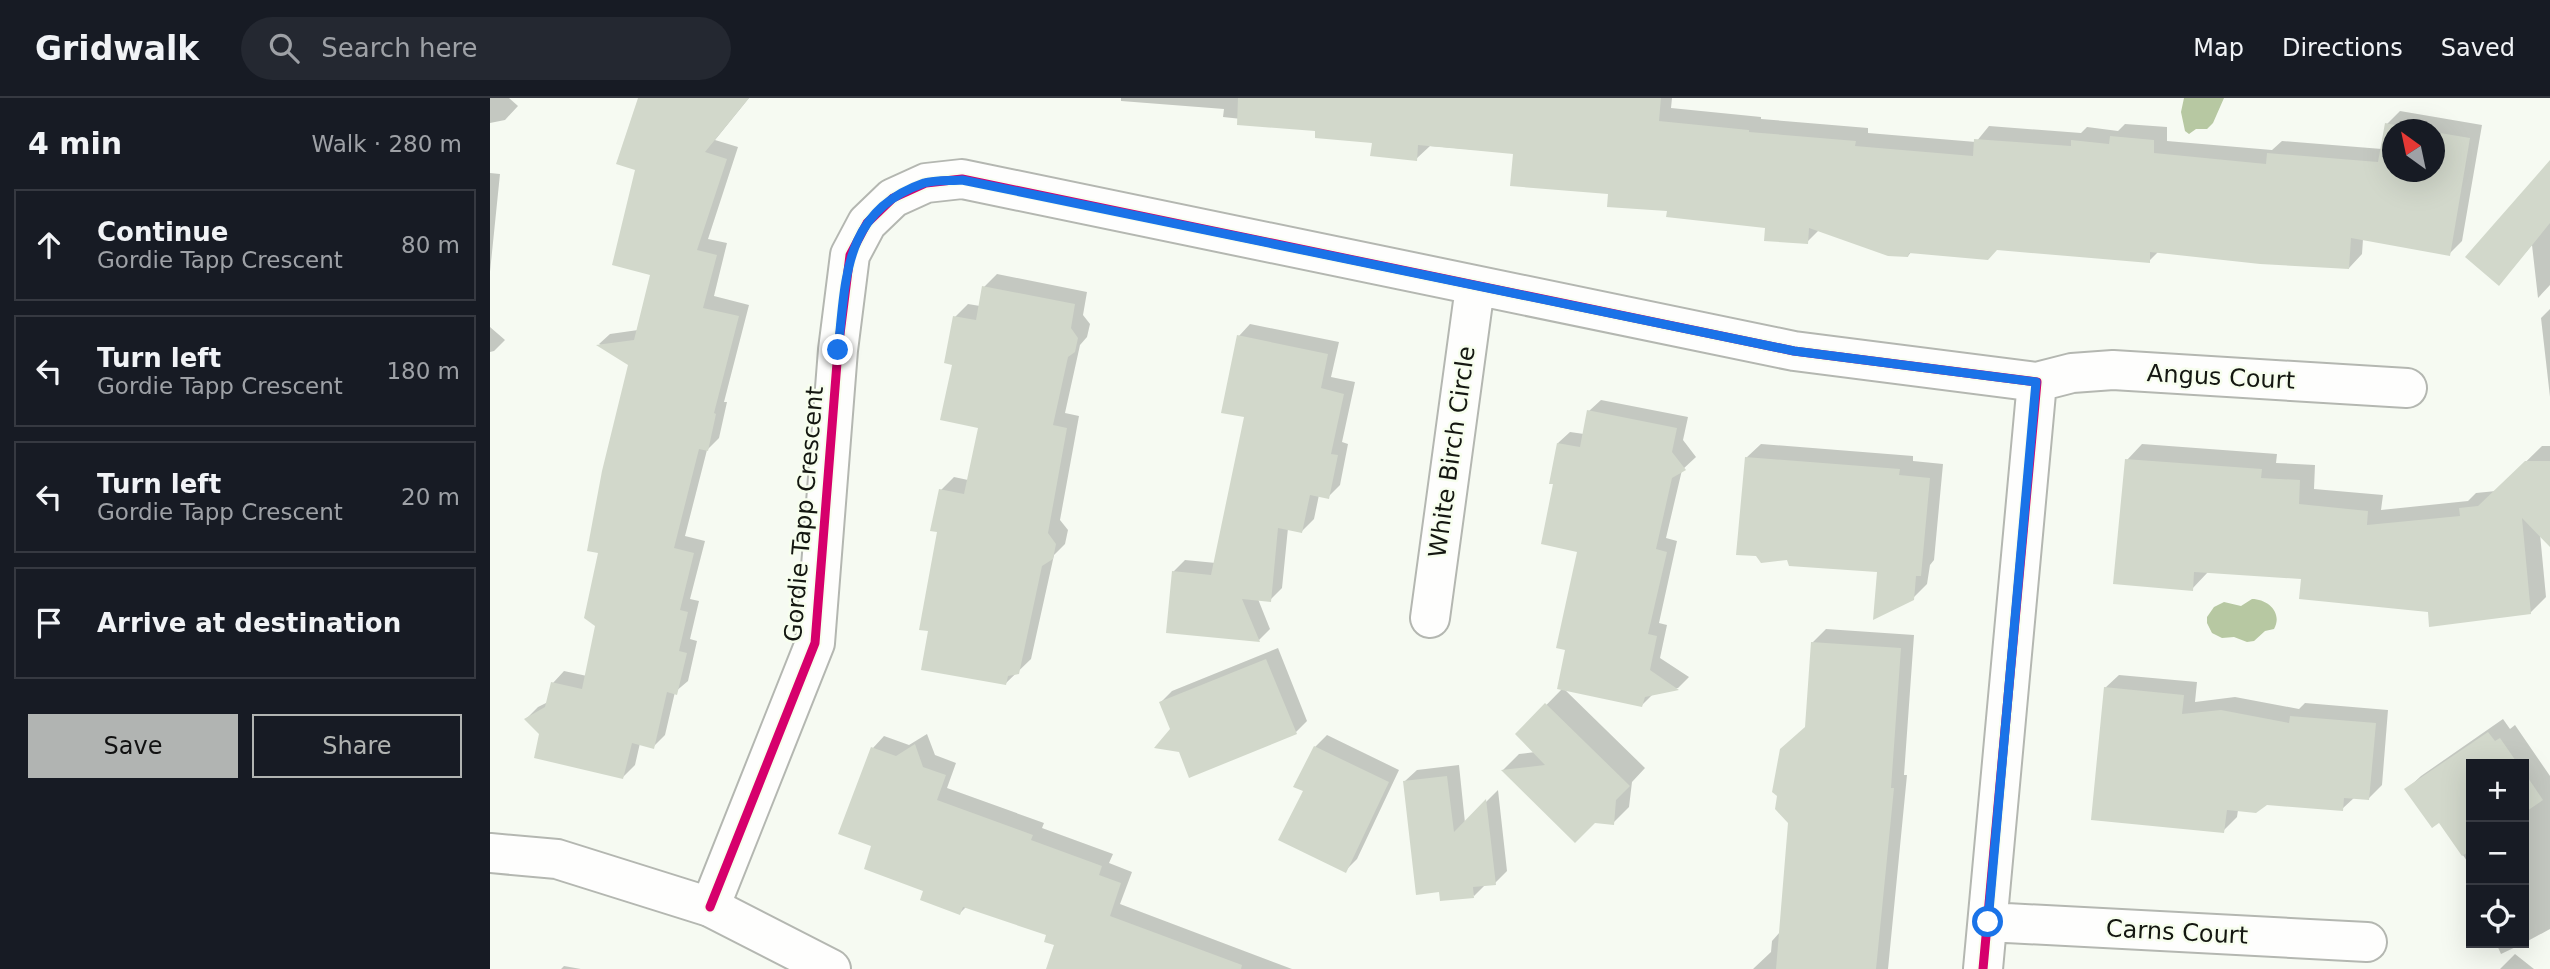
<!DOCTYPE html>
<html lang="en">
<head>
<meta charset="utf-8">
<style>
  :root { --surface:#171b24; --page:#242831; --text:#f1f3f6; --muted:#9ea1a6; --line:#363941; --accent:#b1b4b2 }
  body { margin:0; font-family:"DejaVu Sans",sans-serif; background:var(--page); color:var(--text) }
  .controls { position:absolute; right:21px; bottom:21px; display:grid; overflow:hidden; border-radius:0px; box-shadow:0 7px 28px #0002 }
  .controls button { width:63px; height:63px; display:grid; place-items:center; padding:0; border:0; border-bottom:2px solid var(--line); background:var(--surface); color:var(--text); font:35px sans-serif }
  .compass { position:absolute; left:1892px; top:21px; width:63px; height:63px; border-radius:50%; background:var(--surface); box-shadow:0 7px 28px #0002; rotate:327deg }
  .stop { position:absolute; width:21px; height:21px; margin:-16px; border:5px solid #1a73e8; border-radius:50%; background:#fff }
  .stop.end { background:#1a73e8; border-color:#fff; box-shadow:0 2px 7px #0008 }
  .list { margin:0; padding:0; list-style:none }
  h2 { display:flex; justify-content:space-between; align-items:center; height:91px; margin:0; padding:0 28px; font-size:30px }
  h2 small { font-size:23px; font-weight:400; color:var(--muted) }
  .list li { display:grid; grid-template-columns:46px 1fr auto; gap:21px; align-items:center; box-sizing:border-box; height:112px; margin:0 14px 14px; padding:0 14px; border:2px solid var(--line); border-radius:0px }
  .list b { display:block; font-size:26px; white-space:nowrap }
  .list p { margin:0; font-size:23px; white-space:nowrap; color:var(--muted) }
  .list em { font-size:23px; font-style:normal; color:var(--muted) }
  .actions { display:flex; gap:14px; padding:21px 28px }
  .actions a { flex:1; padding:16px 0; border:2px solid var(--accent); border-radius:0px; text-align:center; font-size:24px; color:var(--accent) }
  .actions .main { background:var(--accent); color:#111 }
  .icon { flex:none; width:38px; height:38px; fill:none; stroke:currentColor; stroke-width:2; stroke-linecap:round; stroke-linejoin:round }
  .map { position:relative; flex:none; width:2060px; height:871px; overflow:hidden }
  header { display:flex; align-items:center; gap:42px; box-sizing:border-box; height:98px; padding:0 35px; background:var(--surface); border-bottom:2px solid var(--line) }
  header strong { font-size:33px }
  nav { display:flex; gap:38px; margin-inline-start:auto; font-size:24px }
  .search { width:490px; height:63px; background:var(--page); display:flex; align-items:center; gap:18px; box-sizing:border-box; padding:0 24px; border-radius:38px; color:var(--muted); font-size:26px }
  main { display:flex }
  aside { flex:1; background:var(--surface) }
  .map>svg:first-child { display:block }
  .water { fill:#b7c8a2 }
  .shadow { fill:#0003; fill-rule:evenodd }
  .building { fill:#d2d8cb }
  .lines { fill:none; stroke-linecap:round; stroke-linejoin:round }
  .street-casing { stroke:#b4b7b1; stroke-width:42 }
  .secondary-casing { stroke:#b4b7b1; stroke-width:42 }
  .street { stroke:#fefefd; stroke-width:38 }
  .secondary { stroke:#fefefd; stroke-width:38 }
  .cycleway-casing { stroke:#f7feee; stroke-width:13 }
  .cycleway { stroke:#d6006c; stroke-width:9 }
  .route { stroke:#1a73e8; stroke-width:9 }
  .labels { text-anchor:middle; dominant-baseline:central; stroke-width:5; stroke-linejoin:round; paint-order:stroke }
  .street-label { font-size:24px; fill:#141711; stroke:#f7feee }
</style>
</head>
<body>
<header>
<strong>Gridwalk</strong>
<div class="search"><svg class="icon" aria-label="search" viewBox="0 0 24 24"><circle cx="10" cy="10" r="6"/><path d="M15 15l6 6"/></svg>Search here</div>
<nav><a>Map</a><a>Directions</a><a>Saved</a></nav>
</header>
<main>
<aside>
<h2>4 min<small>Walk · 280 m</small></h2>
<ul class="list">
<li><svg class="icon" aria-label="ahead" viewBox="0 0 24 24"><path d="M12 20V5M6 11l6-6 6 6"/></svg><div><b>Continue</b><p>Gordie Tapp Crescent</p></div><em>80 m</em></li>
<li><svg class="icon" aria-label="left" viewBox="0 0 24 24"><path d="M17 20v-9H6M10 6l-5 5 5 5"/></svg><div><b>Turn left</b><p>Gordie Tapp Crescent</p></div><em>180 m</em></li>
<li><svg class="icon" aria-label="left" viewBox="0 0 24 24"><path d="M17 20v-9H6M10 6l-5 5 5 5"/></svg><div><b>Turn left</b><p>Gordie Tapp Crescent</p></div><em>20 m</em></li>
<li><svg class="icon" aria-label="arrive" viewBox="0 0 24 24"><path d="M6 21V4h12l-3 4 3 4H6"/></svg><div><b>Arrive at destination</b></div></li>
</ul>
<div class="actions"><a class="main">Save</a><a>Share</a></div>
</aside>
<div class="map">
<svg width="2060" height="871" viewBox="0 0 2060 871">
  <rect width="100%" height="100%" fill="#f6faf2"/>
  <!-- water -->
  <path class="water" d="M1694 0H1734L1723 25 1717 31H1706L1699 36 1695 33 1691 14Z
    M1762 501C1778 501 1793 515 1784 531L1775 533 1764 543 1757 544 1744 539 1732 540 1722 535 1717 525V519L1724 509 1734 504 1751 508Z"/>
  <!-- shadow -->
  <path class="shadow" d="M0 0H19L28 8 15 22 0 25Z
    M150 0H259L225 42 248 49 218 141 237 145 224 198 259 207 234 304H237L229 340 217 352 195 438 215 443 200 501 209 503 200 541 207 543 198 583 185 594 175 637 163 649 150 645 145 667 133 679 51 636 36 621 48 609 58 604 63 585 74 573 97 578 107 528 110 454 140 266 109 246 120 236 148 232 162 175 148 71Z
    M631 0H1182L1181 10 1271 19V21L1378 30V35L1486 44 1499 28 1591 35 1597 29 1628 33 1635 26 1677 29V43L1782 52 1792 43 1892 51 1897 26 1910 13 1992 27 1972 143 1959 156 1873 141 1872 156 1859 170 1669 153 1659 163 1507 151 1422 153 1418 158 1329 132 1317 144 1277 128 1179 112 1120 94 1024 55 940 48 926 61 883 43 788 25 733 19 734 11 631 3ZM1902 32H1944V74H1902Z
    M2060 68V187L2048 200 2042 147 2009 186Z
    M0 75 10 76 0 174Z
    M507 176 597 194 593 217 600 226 597 239 590 247 575 315 589 318 570 422 578 432 575 446 564 457 541 561 516 585 440 532 451 392 464 379 478 382 490 328 464 265 465 219 478 206 490 208 494 189Z
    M2060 211V299L2051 220Z
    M760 226 849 244 841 279 865 284 852 344 858 346 850 387 838 399 829 397 824 421 812 433 798 430 792 490 780 502 768 501 780 531 769 542 683 474 695 462 726 465 756 318 749 238Z
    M0 229 15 242 4 253 0 254Z
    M1111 302 1198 319 1193 342 1206 359 1192 372 1176 440 1187 443 1169 525 1177 527 1170 560 1199 579 1188 590 1164 595 1152 607 1077 550 1089 453 1065 385 1068 345 1080 334 1094 336 1099 313Z
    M1271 346 1423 358V363L1453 366 1444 462 1440 467 1437 486 1423 500 1389 473 1256 360Z
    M1652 346 1787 356 1786 365 1825 367 1824 391 1893 397 1891 412 1978 403 1986 395 2006 393 2052 348H2060V447L2050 436 2056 499 2040 515 1939 513 1813 479 1718 474 1702 491 1637 362Z
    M1336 531 1424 537 1414 677H1417L1398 871H1263L1281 854 1282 843 1290 834 1317 628 1322 545Z
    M788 550 817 623 806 634 682 631 671 604 682 593Z
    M1629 577 1707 584 1705 604 1745 599 1809 611 1815 605 1898 612 1892 687 1879 700 1865 699 1852 711 1776 705 1748 712 1747 719 1733 733 1615 590Z
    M1073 590 1155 670 1142 684 1139 709 1123 725 1104 723 1085 743 1013 672 1029 656 1045 654 1028 636Z
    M2013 621 2020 631 2025 627 2060 678V831L2034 845V666H1981V769L1950 723 1917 691 1931 678Z
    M437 636 445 657 466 665 457 690 554 725 552 730 623 756 619 765 642 774 630 806 802 871H558L566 846 559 836 477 808 470 815 384 747 351 735 383 650 394 638 419 647Z
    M837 637 909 672 867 761 855 773 815 692 825 649Z
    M969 667 975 725 1008 692 1017 773 1005 785 996 786 984 798 915 683 927 672Z
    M2006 845H2034L2011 856Z
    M2025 856 2044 871H2010Z
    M74 868 91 871H71Z"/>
  <!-- building -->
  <path class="building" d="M148 0H259L215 54 237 61 207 152 227 157 213 210 249 218 224 315 226 316 218 353 209 351 184 450 204 455 190 512 198 514 189 553 197 555 187 597 177 594 164 651 142 645 133 681 44 660 49 636 34 621 55 609 61 584 92 591 105 528 94 520 108 455 97 453 112 373 138 267 106 247 144 242 160 177 122 167 145 72 126 66Z
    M748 0H1171L1169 23 1259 32V34L1366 43 1365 48 1483 58 1484 41 1581 48V42L1619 46 1620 38 1664 42V55L1776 66 1777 55 1888 64 1895 25 1930 32H1902V74H1944V34L1980 40 1960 158 1861 140 1859 171 1770 166 1660 154V165L1507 152 1498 162 1419 155 1418 159 1398 158 1319 130 1318 146 1274 143 1275 130 1176 119 1177 113 1117 109 1118 96 1020 88 1023 56 928 47 927 63 880 58 882 45 825 40V33L747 27Z
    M2060 62V125L2009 188 1975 159Z
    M492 188 585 206 581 230 588 240 585 254 578 259 563 327 577 330 558 435 566 446 563 461 552 468 529 576 518 578 516 587 431 572 438 533 429 532 447 434 440 433 449 391 474 396 488 330 450 322 462 267 454 265 463 218 486 222Z
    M747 237 838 256 831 290 854 296 841 356 848 357 839 401 820 397 812 435 788 430 781 504 752 501 770 544 676 535 682 473 721 477 754 319 731 315Z
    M1097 312 1187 330 1182 354 1196 372 1182 380 1166 451 1177 454 1158 536 1167 538 1160 572 1189 592 1155 599 1152 609 1067 591 1075 552 1066 550 1087 454 1051 446 1063 386H1059L1067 345 1090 349Z
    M1255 359 1410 371 1409 377 1440 380 1431 478H1426L1424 502 1383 522 1387 474 1299 468 1297 462 1271 465 1266 458 1246 457Z
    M1635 361 1772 371 1771 380 1810 382 1809 406 1878 413 1877 427 1970 418 1969 410 1988 408 2035 363H2060V449L2032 420 2041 516 1939 529 1938 514 1809 501 1811 481 1704 474 1703 493 1623 486Z
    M1321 544 1411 550 1401 690H1404L1386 871H1286L1298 725 1285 711 1287 698 1282 694 1290 651 1315 629Z
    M776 561 807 636 699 680 689 654 664 650 680 631 669 604Z
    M1614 589 1694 597 1692 616 1731 612 1799 625 1800 618 1886 625 1879 702 1854 700 1853 713 1777 707 1766 715 1737 712 1734 735 1601 722Z
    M1055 605 1140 688 1126 702 1124 727 1105 725 1085 745 1011 672 1055 667 1025 636Z
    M1998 634 2005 643 2010 640 2028 666H1981V752L1972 758 1949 725 1942 730 1914 691Z
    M425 646 433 669 456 677 447 702 543 737 541 742 612 768 609 777 631 785 620 818 752 867 751 871H556L564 847 554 844 556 837 473 809 470 817 430 802 433 793 374 771 381 748 348 736 381 649 406 658Z
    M824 648 899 684 856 775 788 742 813 693 803 689Z
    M2034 674 2053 702 2034 715Z
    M957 678 964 734 996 701 1006 787 983 789 984 800 950 803 949 794 926 797 913 683Z"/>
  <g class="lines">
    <defs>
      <path id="street" d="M1547 284 1582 275 1623 272 1917 290
        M940 520 985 189
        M220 809 325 545 348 252 360 157 377 125 403 100 436 85 472 81 1304 253 1547 284 1493 871
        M1498 824 1877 844"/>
      <path id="secondary" d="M0 755 67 761 220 809 341 871"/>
    </defs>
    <!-- street casing -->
    <use href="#street" class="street-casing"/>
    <!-- secondary casing -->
    <use href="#secondary" class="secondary-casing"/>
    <!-- street -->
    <use href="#street" class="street"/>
    <!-- secondary -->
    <use href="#secondary" class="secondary"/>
    <defs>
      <path id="cycleway" d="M220 809 325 545 348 252 360 157 377 125 403 100 436 85 472 81 1304 253 1547 284 1493 871"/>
    </defs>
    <!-- cycleway casing -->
    <use href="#cycleway" class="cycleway-casing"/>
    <!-- cycleway -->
    <use href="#cycleway" class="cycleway"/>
  </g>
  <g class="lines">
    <!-- route -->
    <path class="route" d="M348 252C356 181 353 113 434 85 445 82 460 83 472 82L1304 253 1546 284 1498 824"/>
  </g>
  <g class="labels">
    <!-- street labels -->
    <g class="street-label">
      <text transform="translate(1731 279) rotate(3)">Angus Court</text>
      <text transform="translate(962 354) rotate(-82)">White Birch Circle</text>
      <text transform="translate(314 416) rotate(-85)">Gordie Tapp Crescent</text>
      <text transform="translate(1687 834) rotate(3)">Carns Court</text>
    </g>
  </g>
</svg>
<div class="controls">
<button>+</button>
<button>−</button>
<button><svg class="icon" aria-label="locate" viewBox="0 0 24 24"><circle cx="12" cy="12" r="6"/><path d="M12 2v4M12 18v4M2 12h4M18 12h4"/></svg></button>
</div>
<svg class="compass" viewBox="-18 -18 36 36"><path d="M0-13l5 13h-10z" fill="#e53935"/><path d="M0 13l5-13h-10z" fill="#9ea1a6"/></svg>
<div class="stop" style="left:1498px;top:824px"></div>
<div class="stop end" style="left:348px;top:252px"></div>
</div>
</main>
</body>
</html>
